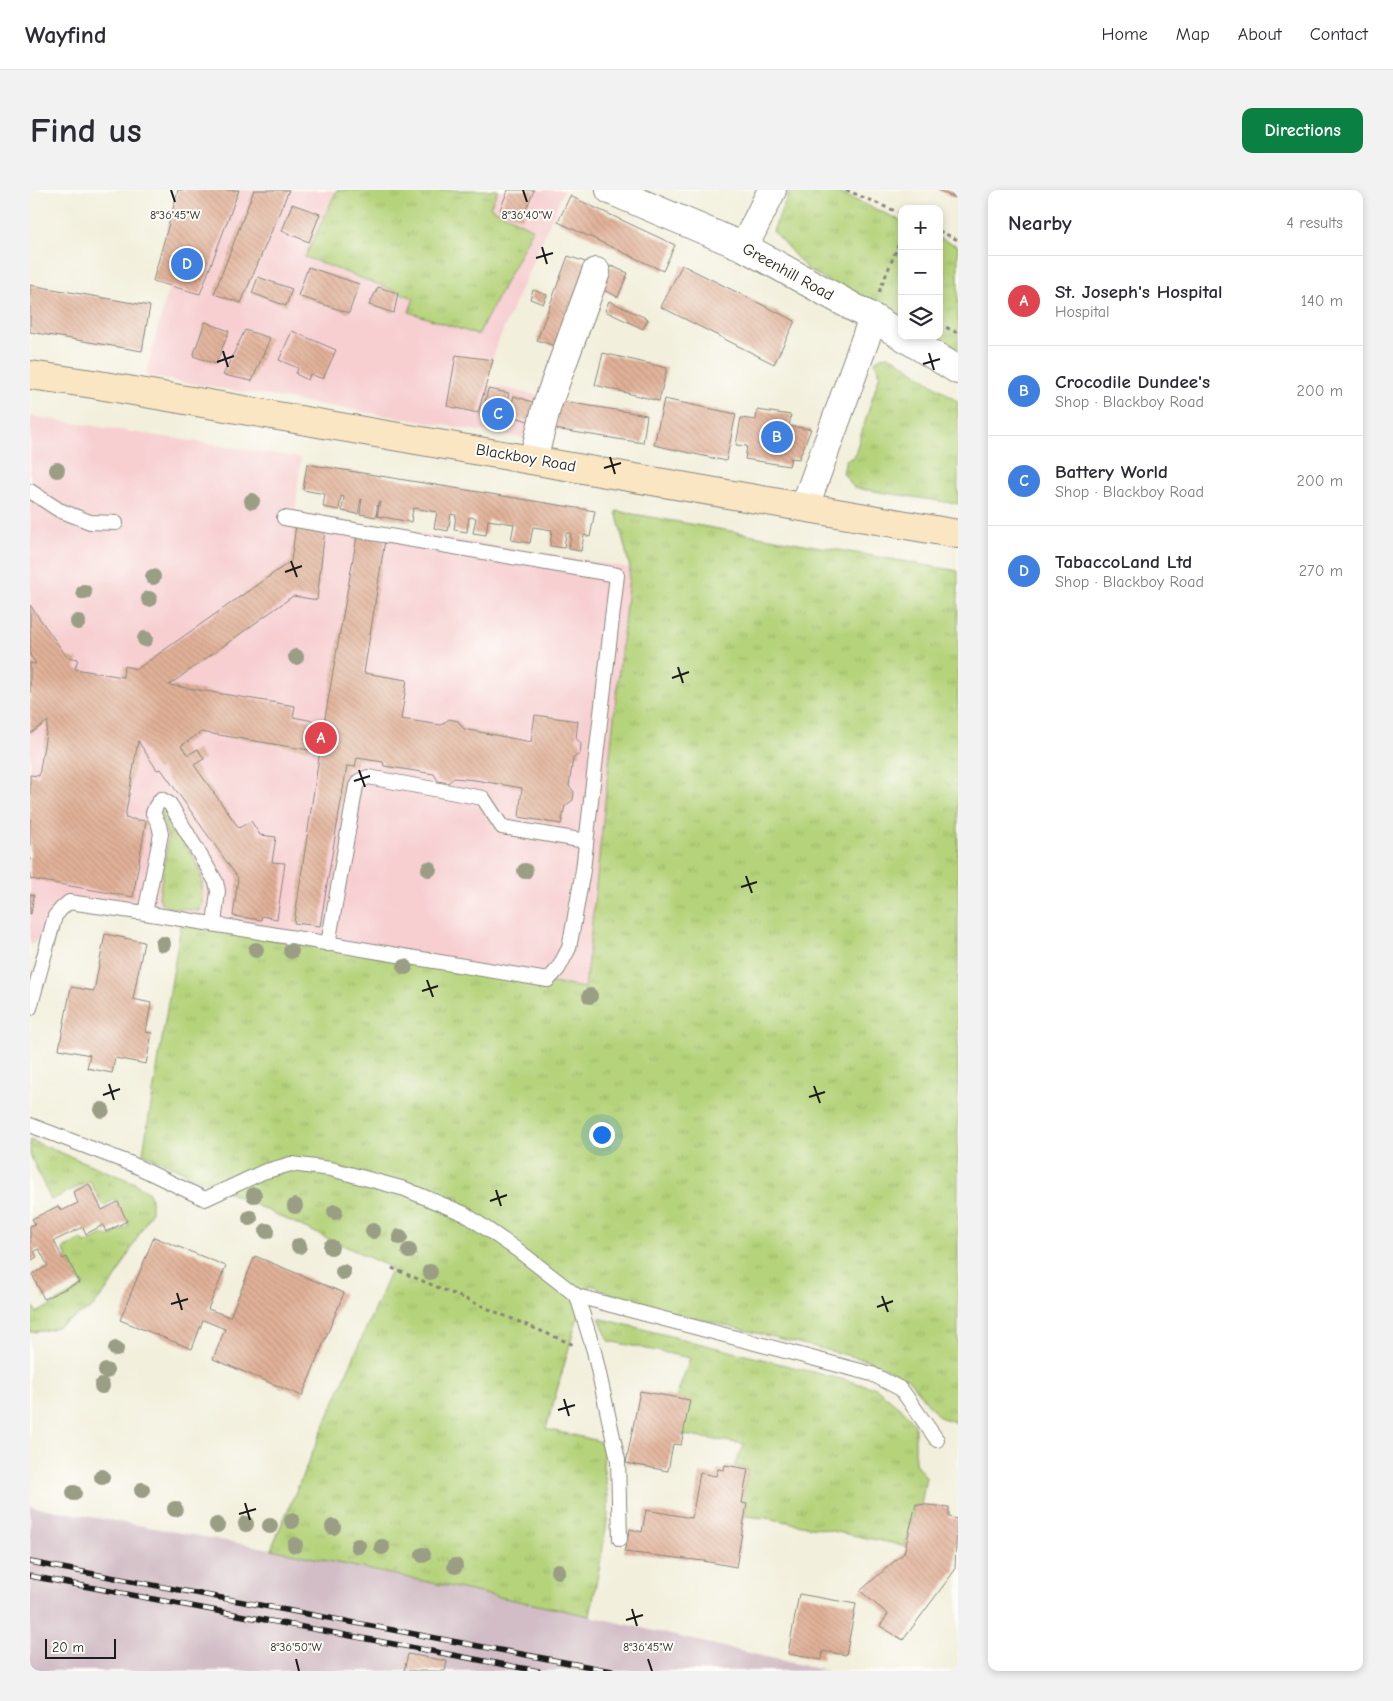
<!DOCTYPE html>
<html lang="en">
<head>
<meta charset="utf-8">
<style>
  :root { --surface:#fff; --page:#f2f2f3; --text:#2b2b33; --muted:#7c7c81; --line:#e1e1e2; --accent:#0b8043 }
  body { margin:0; font-family:"Comic Neue",sans-serif; background:var(--page); color:var(--text) }
  .controls { position:absolute; right:15px; top:15px; display:grid; overflow:hidden; border-radius:10px; box-shadow:0 2px 8px #0003 }
  .controls button { width:45px; height:45px; display:grid; place-items:center; padding:0; border:0; border-bottom:1px solid var(--line); background:var(--surface); color:var(--text); font:25px sans-serif }
  .scale { position:absolute; left:15px; bottom:12px; width:71px; box-sizing:border-box; padding-left:5px; border:2px solid #1c1c1c; border-top:0; font-size:14px; line-height:18px; white-space:nowrap; color:#1c1c1c; -webkit-text-stroke:4px #fdfcf7; paint-order:stroke }
  .you { position:absolute; left:571px; top:944px; width:18px; height:18px; margin:-12px; border:4px solid #fff; border-radius:50%; background:#1a73e8; box-shadow:0 0 0 8px #1a73e833 }
  .badge { display:grid; place-items:center; width:32px; height:32px; border-radius:50%; background:var(--accent); color:#fff; font-size:16px; font-weight:700 }
  .pin { position:absolute; translate:-50% -50%; border:2px solid #fff; box-shadow:0 1px 5px #0006 }
  .list { margin:0; padding:0; list-style:none }
  h2 { display:flex; justify-content:space-between; align-items:center; height:65px; margin:0; padding:0 20px; font-size:21px }
  h2 small { font-size:16px; font-weight:400; color:var(--muted) }
  .list li { display:grid; grid-template-columns:32px 1fr auto; gap:15px; align-items:center; box-sizing:border-box; height:90px; padding:0 20px; border-top:1px solid var(--line) }
  .list b { display:block; font-size:19px; white-space:nowrap }
  .list p { margin:0; font-size:16px; white-space:nowrap; color:var(--muted) }
  .list em { font-size:16px; font-style:normal; color:var(--muted) }
  .icon { flex:none; width:28px; height:28px; fill:none; stroke:currentColor; stroke-width:2; stroke-linecap:round; stroke-linejoin:round }
  .map { position:relative; flex:none; width:928px; height:1481px; overflow:hidden; border-radius:10px }
  header { display:flex; align-items:center; gap:30px; box-sizing:border-box; height:70px; padding:0 25px; background:var(--surface); border-bottom:1px solid var(--line) }
  header strong { font-size:24px }
  nav { display:flex; gap:28px; margin-inline-start:auto; font-size:18px }
  .intro { display:flex; align-items:center; justify-content:space-between; box-sizing:border-box; height:120px; padding:0 30px }
  h1 { margin:0; font-size:35px }
  .button { padding:12px 22px; border-radius:10px; background:var(--accent); color:#fff; font-size:18px; font-weight:700 }
  main { display:flex; gap:30px; padding:0 30px }
  aside { flex:1; background:var(--surface); border-radius:10px; box-shadow:0 2px 8px #0003 }
  .map>svg:first-child { display:block }
  .built { fill:#f7cfd1 }
  .railway { fill:#d2bdc6 }
  .grass { fill:url(#grass-tufts); stroke:#68784b }
  .building { fill:url(#building-back-hatch) }
  .lines { fill:none; stroke-linecap:round; stroke-linejoin:round }
  .lane-casing { stroke:#87867c; stroke-width:16 }
  .street-casing { stroke:#87867c; stroke-width:30 }
  .secondary-casing { stroke:#87867c; stroke-width:30 }
  .path { stroke:#87867c; stroke-width:3; stroke-dasharray:4 4; stroke-linecap:butt }
  .lane { stroke:#fff; stroke-width:14 }
  .street { stroke:#fff; stroke-width:28 }
  .secondary { stroke:#fbe6c4; stroke-width:28 }
  .rail-casing { stroke:#1c1c1c; stroke-width:5.5 }
  .rail { stroke:#fdfcf7; stroke-width:4; stroke-dasharray:11; stroke-linecap:butt }
  .tree { fill:#9a9e85 }
  .ticks { fill:none; stroke:#1c1c1c; stroke-width:2 }
  .labels { text-anchor:middle; dominant-baseline:central; stroke-width:4; stroke-linejoin:round; paint-order:stroke }
  .street-label { font-size:16px; fill:#1c1c1c; stroke:#fdfcf7 }
  .ticks-label { font-size:12px; text-anchor:middle; fill:#1c1c1c; stroke:#fdfcf7; stroke-width:4; stroke-linejoin:round; paint-order:stroke }
</style>
</head>
<body>
<header>
<strong>Wayfind</strong>
<nav><a>Home</a><a>Map</a><a>About</a><a>Contact</a></nav>
</header>
<div class="intro"><h1>Find us</h1><a class="button">Directions</a></div>
<main>
<div class="map">
<svg width="928" height="1481" viewBox="0 0 928 1481">
  <defs>
    <pattern id="grass-tufts" width="24" height="20" patternUnits="userSpaceOnUse" patternTransform="scale(1.25)"><rect width="24" height="20" fill="#b5d37a"/><path d="M3 7l-1-3M5 7V3M7 7l1-3M15 17l-1-3M17 17v-4M19 17l1-3" fill="none" stroke="#9bb569"/></pattern>
    <pattern id="building-back-hatch" width="6" height="6" patternUnits="userSpaceOnUse" patternTransform="scale(1.25)"><rect width="6" height="6" fill="#e1b198"/><path d="M-1 5l2 2M0 0l6 6M5-1l2 2" fill="none" stroke="#c09882"/></pattern>
  </defs>
  <rect width="100%" height="100%" fill="#fdfcf7"/>
  <filter id="ink" filterUnits="userSpaceOnUse"><feTurbulence type="fractalNoise" baseFrequency=".02" numOctaves="2"/><feDisplacementMap in="SourceGraphic" scale="10" xChannelSelector="R" yChannelSelector="G"/><feConvolveMatrix kernelMatrix="1 2 1 2 8 2 1 2 1" color-interpolation-filters="sRGB"/></filter>
  <filter id="wash" filterUnits="userSpaceOnUse"><feTurbulence type="fractalNoise" baseFrequency=".0096" numOctaves="4" result="noise"/><feDisplacementMap in="SourceGraphic" scale="20" xChannelSelector="R" yChannelSelector="G"/><feGaussianBlur stdDeviation="1.12" result="paint"/><feColorMatrix in="noise" values="0 0 0 0 0 0 0 0 0 0 0 0 0 0 0 0 0 1.4 0 .05"/><feComposite in="paint" operator="in"/></filter>
  <g filter="url(#wash)">
    <rect width="100%" height="100%" fill="#f2efdc"/>
    <!-- built -->
    <path class="built" d="M165 0H534L467 154 456 194 514 207 499 249 115 186Z
      M0 226 271 268 265 323 600 378 555 798 43 718 0 756Z"/>
    <!-- railway -->
    <path class="railway" d="M0 1316 241 1359 560 1426 797 1481H0Z"/>
    <!-- grass -->
    <path class="grass" d="M307 0H468L460 17 503 39 448 145 379 122 384 108 275 67Z
      M760 0H803L872 31V135L777 79 743 41Z
      M909 48 928 56V166L890 146H909Z
      M858 166 865 168 928 212V314L824 298 813 283 816 270 824 267 850 184 845 172 851 167Z
      M586 321 928 381V1233L909 1227 878 1189 841 1171 604 1113 561 1095 546 1133 516 1239 565 1250 575 1255 573 1275 578 1306V1325L573 1358 560 1426 241 1359 362 1078 113 963 151 735 555 798 600 378Z
      M134 619 169 677 172 690V715L169 721 136 717 131 712 129 707 138 648 130 623Z
      M0 950 105 993 119 1003 121 1009V1022L84 1091 62 1118 27 1137 13 1141 0 1142V1112L7 1123 53 1097 33 1059 52 1049 55 1054 75 1044 77 1047 99 1036 86 1009 73 1016 60 991 21 1010 0 965Z
      M569 1128 846 1198 873 1220 885 1235V1273L896 1287 891 1315H885L875 1357 862 1353 737 1328 715 1326 717 1315 712 1313 718 1279 704 1276 715 1254 653 1245 646 1208 660 1168 579 1151Z"/>
    <g id="blocks">
      <!-- building -->
      <path class="building" d="M148 0H209L170 104 123 91Z
        M224 0H259L211 113 184 104Z
        M478 0H504L492 29 470 20Z
        M908 0H928V8L923 7Z
        M540 6 645 55 633 81 528 32Z
        M262 14 290 24 279 52 252 41Z
        M538 66 561 74 530 158 507 150Z
        M652 75 765 131 744 174 631 117Z
        M581 76 598 83 588 107 571 99Z
        M278 77 329 94 319 123 268 106Z
        M228 87 262 99 256 116 222 103Z
        M0 95 120 116 112 161 0 142Z
        M348 97 368 103 364 123 339 115Z
        M503 100 517 105 513 114 500 109Z
        M579 111 618 129 613 139 575 121Z
        M175 132 199 141 186 174 163 166Z
        M215 140 240 148 222 191 193 185Z
        M262 141 306 160 293 189 280 184 278 190 266 184 268 178 249 170Z
        M573 163 637 178 629 211 565 195Z
        M426 165 463 170 448 223 417 216Z
        M458 199 479 203 473 232 452 228Z
        M484 206 509 214 503 233 478 224Z
        M634 209 706 224 696 271 624 255Z
        M529 211 617 225 613 253 524 239Z
        M727 220 761 225 759 236 781 239 769 269 761 268 759 276 715 269 717 256 706 255 711 228 726 230Z
        M277 274 565 321 560 347 554 345 551 361 539 359 541 343H536L534 358 520 356 522 340 503 337 500 353 481 350 484 334 458 330 456 345 443 343 446 328 439 327 437 342 424 340 426 325 421 324 418 341 404 338 407 322 383 318 381 332 347 326 350 312H348L346 327 330 324 332 309H331L328 324 312 321 314 307 311 306 309 320 293 317 295 304 273 300Z
        M266 335 295 339 287 410 263 406 139 495 265 516 263 527 294 533 327 346 355 350 334 483 377 490 371 529 411 535 419 529 428 531 434 539 501 552 505 525 548 531 546 548 551 554 550 564 543 568 539 596 544 602 543 610 535 616 531 634 489 627 492 598 445 590 424 588 418 593 408 591 404 584 354 576 353 572 327 568 325 577 317 576 290 736 264 733 292 547 282 546 279 560 171 542 151 556 158 565 168 559 174 569 164 575 209 638 221 631 230 645 246 647 242 672 255 673 247 729 232 726 231 730 203 726 208 688 131 579 127 580 108 551 95 628 116 631 103 707 0 689V585L9 586 18 531 0 544V473L6 474 0 465V415L37 467 48 469 45 479 93 487 94 476 107 479 261 371Z
        M0 704 4 705 1 724H0Z
        M75 744 114 752 103 809 121 813 116 842 122 843 116 874 85 868 82 883 57 878 60 865 29 859 41 797 64 801Z
        M59 994 72 1020 88 1012 97 1031 76 1042 73 1035 56 1044 53 1037 24 1051 33 1069 37 1067 49 1092 14 1109 2 1084 18 1076 9 1059 4 1061 7 1067 0 1071V1036L5 1034 2 1029 28 1016 31 1021 48 1013 43 1002Z
        M124 1047 196 1076 178 1119 200 1127 225 1066 314 1103 272 1206 183 1169 195 1139 173 1130 162 1159 90 1130Z
        M610 1201 660 1210 651 1255 643 1254 638 1281 596 1273Z
        M695 1275 718 1279 712 1313 717 1314 706 1377 674 1371 594 1362 600 1339 612 1342 616 1320 662 1328 670 1283 686 1286 688 1279 694 1280Z
        M886 1314 919 1317V1327L927 1329 925 1380 873 1450 850 1436 858 1424 830 1401 874 1363Z
        M769 1404 826 1414 816 1465 793 1461 792 1470 758 1464Z
        M378 1464 417 1471 415 1481H374Z"/>
    </g>
  </g>
  <g filter="url(#ink)">
    <use href="#blocks" fill-opacity="0" stroke="#87867c" stroke-width="1"/>
    <g class="lines">
      <defs>
        <path id="lane" d="M0 301 29 320 60 332 86 333
          M115 723 131 644 129 635 123 623 126 616 131 609 140 614 186 692 188 701 184 734
          M298 754 326 596 329 591 338 587 453 608 472 637 556 651
          M0 818 25 726 32 718 39 712 115 723 518 790 528 779 539 758 544 732 553 680 587 385 254 328
          M0 935 102 974 175 1009 233 982 261 974 301 979 375 999 435 1024 489 1061 547 1106 842 1184 871 1199 907 1250
          M547 1106 564 1161 588 1270 590 1349"/>
        <path id="street" d="M580 0 714 57 843 128 928 180
          M714 57 742 0
          M503 270 517 215 566 82
          M775 316 843 128"/>
        <path id="secondary" d="M0 185 63 194 928 344"/>
      </defs>
      <!-- lane casing -->
      <use href="#lane" class="lane-casing"/>
      <!-- street casing -->
      <use href="#street" class="street-casing"/>
      <!-- secondary casing -->
      <use href="#secondary" class="secondary-casing"/>
      <!-- path -->
      <path class="path" d="M816 0 872 24
        M909 41 928 50
        M849 102 872 46
        M909 134 928 143
        M362 1078 544 1155"/>
      <!-- lane -->
      <use href="#lane" class="lane"/>
      <!-- street -->
      <use href="#street" class="street"/>
      <!-- secondary -->
      <use href="#secondary" class="secondary"/>
      <defs>
        <path id="rail" d="M0 1372 582 1481
          M0 1386 508 1481"/>
      </defs>
      <!-- rail casing -->
      <use href="#rail" class="rail-casing"/>
      <!-- rail -->
      <use href="#rail" class="rail"/>
    </g>
    <!-- trees -->
    <g class="tree">
      <circle cx="27" cy="280" r="8"/>
      <circle cx="222" cy="311" r="8"/>
      <circle cx="123" cy="387" r="8"/>
      <circle cx="54" cy="402" r="8"/>
      <circle cx="119" cy="409" r="8"/>
      <circle cx="48" cy="432" r="8"/>
      <circle cx="115" cy="449" r="8"/>
      <circle cx="266" cy="467" r="8"/>
      <circle cx="399" cy="679" r="8"/>
      <circle cx="495" cy="681" r="8"/>
      <circle cx="133" cy="754" r="8"/>
      <circle cx="226" cy="760" r="8"/>
      <circle cx="261" cy="761" r="8"/>
      <circle cx="375" cy="777" r="8"/>
      <circle cx="560" cy="806" r="8"/>
      <circle cx="72" cy="920" r="8"/>
      <circle cx="224" cy="1005" r="8"/>
      <circle cx="265" cy="1016" r="8"/>
      <circle cx="305" cy="1022" r="8"/>
      <circle cx="220" cy="1028" r="8"/>
      <circle cx="237" cy="1041" r="8"/>
      <circle cx="343" cy="1041" r="8"/>
      <circle cx="370" cy="1047" r="8"/>
      <circle cx="269" cy="1056" r="8"/>
      <circle cx="301" cy="1057" r="8"/>
      <circle cx="379" cy="1061" r="8"/>
      <circle cx="313" cy="1082" r="8"/>
      <circle cx="400" cy="1082" r="8"/>
      <circle cx="86" cy="1159" r="8"/>
      <circle cx="76" cy="1181" r="8"/>
      <circle cx="72" cy="1196" r="8"/>
      <circle cx="72" cy="1287" r="8"/>
      <circle cx="112" cy="1300" r="8"/>
      <circle cx="44" cy="1303" r="8"/>
      <circle cx="145" cy="1319" r="8"/>
      <circle cx="262" cy="1331" r="8"/>
      <circle cx="216" cy="1334" r="8"/>
      <circle cx="187" cy="1335" r="8"/>
      <circle cx="240" cy="1336" r="8"/>
      <circle cx="303" cy="1337" r="8"/>
      <circle cx="265" cy="1355" r="8"/>
      <circle cx="328" cy="1356" r="8"/>
      <circle cx="352" cy="1357" r="8"/>
      <circle cx="393" cy="1365" r="8"/>
      <circle cx="425" cy="1376" r="8"/>
      <circle cx="528" cy="1381" r="8"/>
    </g>
  </g>
  <!-- ticks -->
  <path class="ticks" d="M141 0 145 12M493 0 497 12M512 57 517 74M506 68 523 63M193 161 198 177M899 163 904 180M187 172 204 166M893 174 910 169M580 267 585 284M574 278 591 273M261 371 267 387M255 382 272 376M648 477 653 493M642 488 659 482M329 580 335 597M324 591 340 586M716 686 722 703M711 697 727 692M397 790 403 807M392 801 408 796M79 894 84 910M784 896 790 913M73 905 90 899M779 907 795 902M466 1000 471 1016M460 1011 477 1005M147 1103 152 1120M852 1106 858 1122M141 1114 158 1109M847 1117 863 1111M534 1209 539 1226M528 1220 545 1215M215 1313 220 1330M209 1324 226 1319M602 1419 607 1436M596 1430 613 1425M266 1469 269 1481M618 1469 622 1481"/>
  <g class="labels">
    <!-- street labels -->
    <g class="street-label">
      <text transform="translate(758 82) rotate(29)">Greenhill Road</text>
      <text transform="translate(496 268) rotate(10)">Blackboy Road</text>
    </g>
  </g>
  <g class="ticks-label">
    <text x="145" y="29">8°36'45"W</text>
    <text x="497" y="29">8°36'40"W</text>
    <text x="266" y="1461">8°36'50"W</text>
    <text x="618" y="1461">8°36'45"W</text>
  </g>
</svg>
<div class="controls">
<button>+</button>
<button>−</button>
<button><svg class="icon" aria-label="layers" viewBox="0 0 24 24"><path d="M12 4l9 5-9 5-9-5zM3 14l9 5 9-5"/></svg></button>
</div>
<div class="scale">20 m</div>
<div class="you"></div>
<div class="pin badge" style="left:291px;top:548px;background:#e0444e">A</div>
<div class="pin badge" style="left:747px;top:247px;background:#3f7fe0">B</div>
<div class="pin badge" style="left:468px;top:224px;background:#3f7fe0">C</div>
<div class="pin badge" style="left:157px;top:74px;background:#3f7fe0">D</div>
</div>
<aside>
<h2>Nearby<small>4 results</small></h2>
<ul class="list">
<li><span class="badge" style="background:#e0444e">A</span><div><b>St. Joseph's Hospital</b><p>Hospital</p></div><em>140 m</em></li>
<li><span class="badge" style="background:#3f7fe0">B</span><div><b>Crocodile Dundee's</b><p>Shop · Blackboy Road</p></div><em>200 m</em></li>
<li><span class="badge" style="background:#3f7fe0">C</span><div><b>Battery World</b><p>Shop · Blackboy Road</p></div><em>200 m</em></li>
<li><span class="badge" style="background:#3f7fe0">D</span><div><b>TabaccoLand Ltd</b><p>Shop · Blackboy Road</p></div><em>270 m</em></li>
</ul>
</aside>
</main>
</body>
</html>
